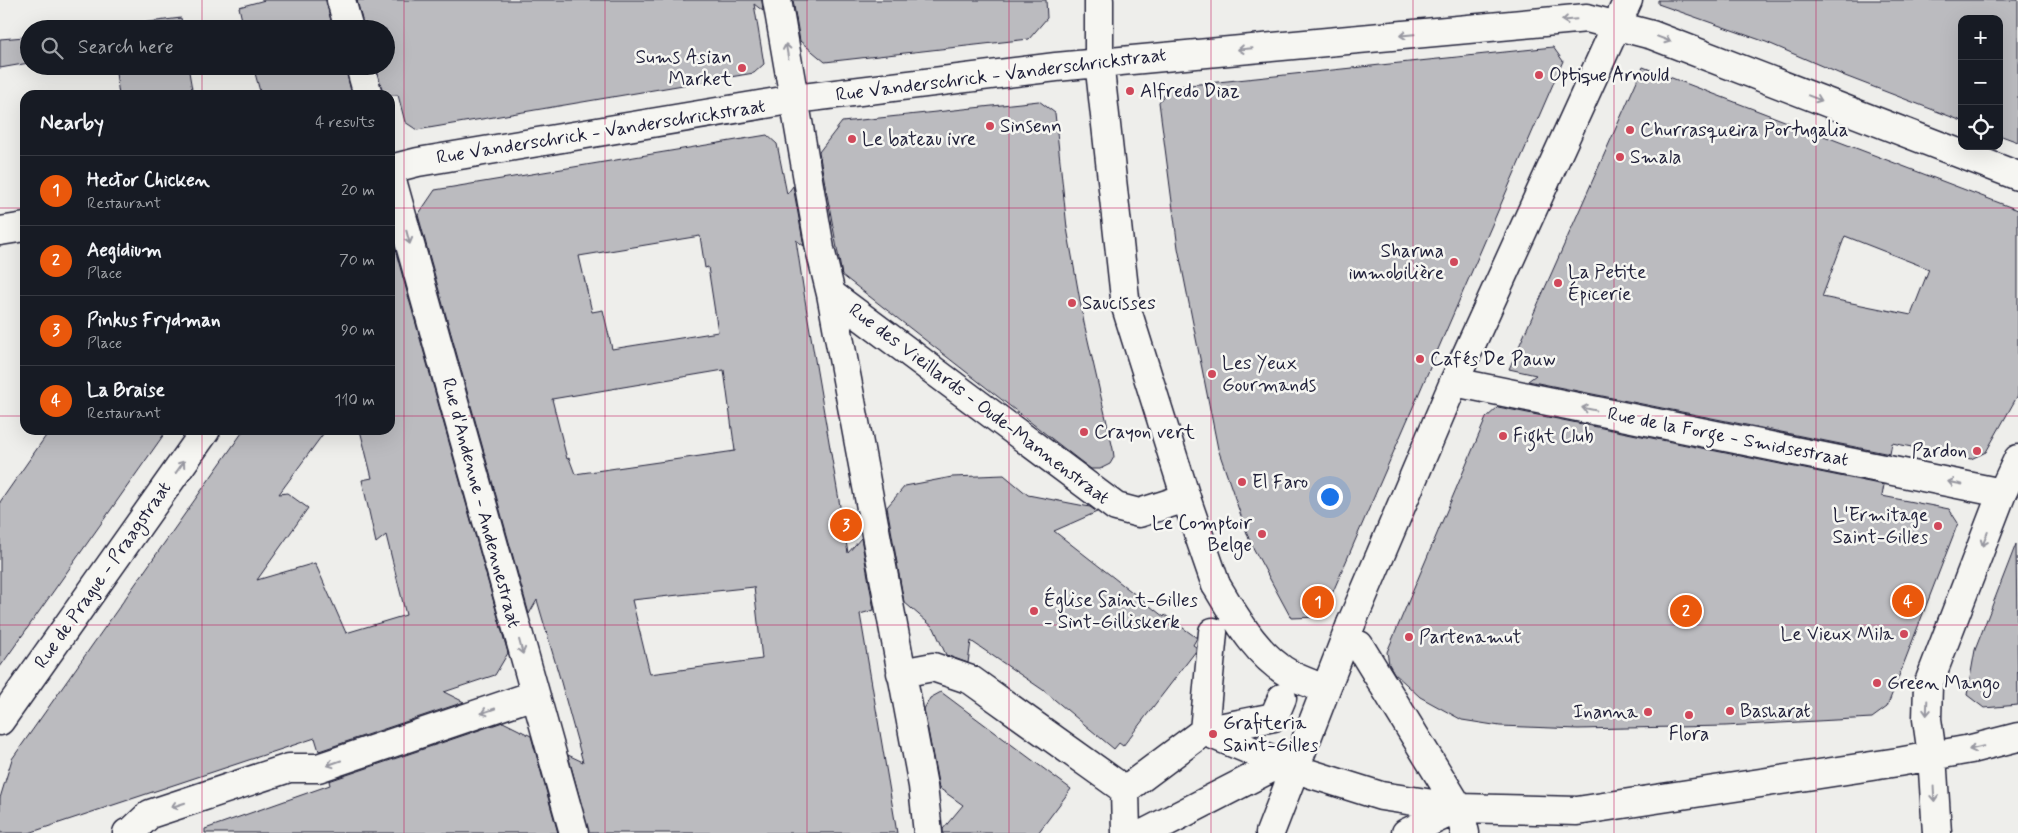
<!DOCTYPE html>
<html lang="en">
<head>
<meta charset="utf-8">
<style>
  :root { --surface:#171b24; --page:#20242c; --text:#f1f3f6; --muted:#9ea1a6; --line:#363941; --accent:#ea580c }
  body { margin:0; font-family:Mynerve,sans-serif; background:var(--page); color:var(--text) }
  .controls { position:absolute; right:15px; top:15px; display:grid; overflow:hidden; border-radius:10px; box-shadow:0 5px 20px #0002 }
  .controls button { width:45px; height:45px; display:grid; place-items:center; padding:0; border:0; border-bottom:1px solid var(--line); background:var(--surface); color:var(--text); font:25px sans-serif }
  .you { position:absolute; left:1329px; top:496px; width:18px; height:18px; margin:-12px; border:4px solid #fff; border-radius:50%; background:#1a73e8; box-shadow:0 0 0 8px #1a73e833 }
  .badge { display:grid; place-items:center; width:32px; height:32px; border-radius:50%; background:var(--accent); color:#fff; font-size:16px; font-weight:700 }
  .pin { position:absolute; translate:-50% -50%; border:2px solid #fff; box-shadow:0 1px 5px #0006 }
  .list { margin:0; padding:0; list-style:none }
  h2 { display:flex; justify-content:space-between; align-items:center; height:65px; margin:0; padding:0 20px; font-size:21px }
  h2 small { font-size:16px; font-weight:400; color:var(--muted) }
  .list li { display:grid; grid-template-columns:32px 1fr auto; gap:15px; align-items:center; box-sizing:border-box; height:70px; padding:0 20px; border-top:1px solid var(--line) }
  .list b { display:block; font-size:19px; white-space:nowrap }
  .list p { margin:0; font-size:16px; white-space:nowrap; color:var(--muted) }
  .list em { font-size:16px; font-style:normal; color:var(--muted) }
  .icon { flex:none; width:28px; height:28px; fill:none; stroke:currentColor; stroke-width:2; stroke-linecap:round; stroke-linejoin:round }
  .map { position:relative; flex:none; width:2018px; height:833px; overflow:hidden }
  .search { position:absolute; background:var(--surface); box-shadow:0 5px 20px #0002; left:20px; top:20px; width:375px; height:55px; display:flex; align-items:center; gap:12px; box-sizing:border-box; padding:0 18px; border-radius:28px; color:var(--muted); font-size:19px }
  .panel { position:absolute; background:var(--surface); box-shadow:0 5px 20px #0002; left:20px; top:90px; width:375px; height:345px; border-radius:15px }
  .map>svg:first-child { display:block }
  .building { fill:#bbbbbf; stroke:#22223b; fill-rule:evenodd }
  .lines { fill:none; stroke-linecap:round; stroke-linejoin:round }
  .street-casing { stroke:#22223b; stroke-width:31 }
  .secondary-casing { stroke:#22223b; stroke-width:31 }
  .street { stroke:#f6f6f2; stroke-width:28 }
  .secondary { stroke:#f6f6f2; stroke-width:28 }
  .oneway { stroke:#9797a0 }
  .grid { fill:none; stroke:#c2185b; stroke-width:1; stroke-opacity:0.55 }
  .poi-dot { fill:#d1495b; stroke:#f6f6f2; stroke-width:2 }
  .labels { text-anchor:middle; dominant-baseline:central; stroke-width:5; stroke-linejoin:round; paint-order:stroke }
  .poi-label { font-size:19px; fill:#22223b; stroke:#f6f6f2; text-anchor:start }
  .street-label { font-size:19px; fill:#22223b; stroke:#f6f6f2 }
</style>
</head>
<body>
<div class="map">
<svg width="2018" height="833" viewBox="0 0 2018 833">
  <rect width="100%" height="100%" fill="#eeeeeb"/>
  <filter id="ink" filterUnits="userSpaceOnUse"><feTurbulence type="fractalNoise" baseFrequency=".02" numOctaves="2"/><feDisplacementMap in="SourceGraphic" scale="10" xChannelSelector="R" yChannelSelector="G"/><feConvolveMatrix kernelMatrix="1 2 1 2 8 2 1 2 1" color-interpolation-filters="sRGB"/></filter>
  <g filter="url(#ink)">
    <!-- building -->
    <path class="building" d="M265 0H326L333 29H244L239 7Z
      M357 0H762L763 11 754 4 764 64 754 73 417 130 405 122 398 95H383L376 66H386V29H364Z
      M793 0H1046L1047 18 1029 39 825 62 800 41Z
      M1658 0H2018V142L1999 135V19H1962V121L1845 76 1766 42 1658 4Z
      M181 18 183 29H109V27Z
      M25 37 29 63 0 68V39Z
      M1553 47 1563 61 1322 617 1291 618 1250 542 1218 449 1178 248 1159 102 1170 87Z
      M115 66H188L193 95H119Z
      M253 66H345L352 95H261Z
      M1643 67 2018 210V395L1986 452 1971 459 1892 443 1890 454 1528 381 1536 375 1509 369ZM1845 236 1929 269 1911 315 1822 297Z
      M1039 101 1055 113 1067 228 1084 323 1113 449 1114 457 1110 464 1100 469H1091L1079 460 842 275 819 152 842 122Z
      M767 135 777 144 787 194 793 186 804 246 796 240 807 313 848 553 861 538 874 610 860 614 897 833H589L568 755 583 762 559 675 537 600 529 614 418 215 435 190ZM700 236 705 268 708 267 718 332 612 349 603 310 592 312 579 256ZM724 370 735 451 575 474 569 458 567 459 552 399ZM754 587 762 659 650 674 632 600Z
      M395 249 508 653 495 675 444 692 464 702 319 751 315 738 29 833H0V798L12 759 244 430H326L279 494 287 493 308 508 257 580 315 563 346 633 406 615 386 535 376 543 362 480 372 478 360 430H390V256Z
      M1498 407 1884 485 1882 496 1949 509 1958 523 1887 707 1872 718 1725 726 1578 729 1500 726 1462 720 1420 697 1394 673 1389 664 1387 652 1486 418Z
      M50 430H167L0 667V502Z
      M1004 475 1028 495 1090 507 1097 512 1054 531 1164 617 1165 615 1197 638 1193 645 1196 647V651L1123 746 1119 743 1114 749 1043 690 971 641 968 663 946 655 934 628 904 602 887 507 905 486 952 477Z
      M2016 544 2018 705 1984 708 1967 695 1975 650Z
      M941 692 1071 789 1038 833H943V829L963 805 939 788 924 709 930 698Z
      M503 722 531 736 558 833H205V829L330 785 329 781Z"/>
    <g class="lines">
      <defs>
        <path id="street" d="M341 0 349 29
          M777 0 820 249 831 294 923 786 928 833
          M360 66 368 95
          M390 169 418 162 795 99 1056 67 1587 18 1652 35 2018 176
          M390 173 574 833
          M0 231 25 227
          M831 294 1116 507 1139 513 1186 498
          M1454 382 2002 493
          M1216 585C1236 618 1257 657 1293 676 1303 681 1314 685 1325 689
          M1213 632 1204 731 1274 717 1282 698
          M1359 645 1459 808 1465 833
          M901 673 933 667 971 680 1125 790 1204 731 1281 763
          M0 721 206 430
          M1311 774 1381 796 1459 808 1577 811 1898 762 1971 749 2018 737
          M1125 790 1126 833
          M127 833 132 831 150 814 289 768H318L534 695
          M1145 833 1281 763
          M1270 833 1351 624
          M1406 833 1459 808
          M1937 833 1932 755 1927 719 1928 685 2002 493 2018 459"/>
        <path id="secondary" d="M1099 0V61L1126 307 1186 498 1216 585
          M1351 624 1454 382 1628 0"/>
      </defs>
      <!-- street casing -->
      <use href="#street" class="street-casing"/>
      <!-- secondary casing -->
      <use href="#secondary" class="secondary-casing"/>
      <!-- street -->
      <use href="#street" class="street"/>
      <!-- secondary -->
      <use href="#secondary" class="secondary"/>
    </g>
    <!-- one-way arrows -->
    <defs><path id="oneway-shaft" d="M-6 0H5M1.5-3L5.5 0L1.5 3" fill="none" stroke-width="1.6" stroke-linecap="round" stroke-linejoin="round" transform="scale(1.25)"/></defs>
    <g class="oneway">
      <use href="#oneway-shaft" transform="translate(1569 20) rotate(175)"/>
      <use href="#oneway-shaft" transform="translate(1407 35) rotate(175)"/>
      <use href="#oneway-shaft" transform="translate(1664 39) rotate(21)"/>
      <use href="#oneway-shaft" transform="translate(1245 49) rotate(175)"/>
      <use href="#oneway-shaft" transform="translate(787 51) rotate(-100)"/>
      <use href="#oneway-shaft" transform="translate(1815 98) rotate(21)"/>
      <use href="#oneway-shaft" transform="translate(408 237) rotate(75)"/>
      <use href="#oneway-shaft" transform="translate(1589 409) rotate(-169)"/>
      <use href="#oneway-shaft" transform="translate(180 467) rotate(-54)"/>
      <use href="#oneway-shaft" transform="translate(1955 483) rotate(-169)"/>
      <use href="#oneway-shaft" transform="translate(1985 539) rotate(111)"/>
      <use href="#oneway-shaft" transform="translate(521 647) rotate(75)"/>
      <use href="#oneway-shaft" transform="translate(1927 708) rotate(92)"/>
      <use href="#oneway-shaft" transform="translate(488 711) rotate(161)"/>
      <use href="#oneway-shaft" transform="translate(1976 748) rotate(167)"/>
      <use href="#oneway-shaft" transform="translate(334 763) rotate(161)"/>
      <use href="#oneway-shaft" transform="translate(1934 794) rotate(87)"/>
      <use href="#oneway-shaft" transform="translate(178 805) rotate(162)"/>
    </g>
  </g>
  <!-- grid -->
  <path class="grid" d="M202 0V29M404 0V833M605 0V833M807 0V833M1009 0V833M1211 0V833M1413 0V833M1614 0V833M1816 0V833M202 66V95M0 208H25M390 208H2018M0 416H25M390 416H2018M202 430V833M0 625H2018"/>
  <!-- markers -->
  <g class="poi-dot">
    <circle cx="742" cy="68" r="5"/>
    <circle cx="1539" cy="75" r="5"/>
    <circle cx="1130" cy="91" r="5"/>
    <circle cx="990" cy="126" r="5"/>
    <circle cx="1630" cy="130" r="5"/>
    <circle cx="852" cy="139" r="5"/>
    <circle cx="1620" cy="157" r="5"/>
    <circle cx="1454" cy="262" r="5"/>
    <circle cx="1558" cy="283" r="5"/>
    <circle cx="1072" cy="303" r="5"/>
    <circle cx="1420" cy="359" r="5"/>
    <circle cx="1212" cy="374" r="5"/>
    <circle cx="1084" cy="432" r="5"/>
    <circle cx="1503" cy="436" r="5"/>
    <circle cx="1977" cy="451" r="5"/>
    <circle cx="1242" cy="482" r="5"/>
    <circle cx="1938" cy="526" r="5"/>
    <circle cx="1262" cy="534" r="5"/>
    <circle cx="1034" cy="611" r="5"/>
    <circle cx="1904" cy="634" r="5"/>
    <circle cx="1409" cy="637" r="5"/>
    <circle cx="1877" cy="683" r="5"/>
    <circle cx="1730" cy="711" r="5"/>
    <circle cx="1648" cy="712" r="5"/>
    <circle cx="1689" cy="715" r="5"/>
    <circle cx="1213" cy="734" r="5"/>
  </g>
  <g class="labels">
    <!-- poi labels -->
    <g class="poi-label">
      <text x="732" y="57" text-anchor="end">Sums Asian<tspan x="732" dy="22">Market</tspan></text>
      <text x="1549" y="75">Optique Arnould</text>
      <text x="1140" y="91">Alfredo Diaz</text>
      <text x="1000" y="126">Sinsenn</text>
      <text x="1640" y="130">Churrasqueira Portugalia</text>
      <text x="862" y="139">Le bateau ivre</text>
      <text x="1630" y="157">Smala</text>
      <text x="1444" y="251" text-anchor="end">Sharma<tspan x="1444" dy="22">immobilière</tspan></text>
      <text x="1568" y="272">La Petite<tspan x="1568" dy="22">Épicerie</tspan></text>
      <text x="1082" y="303">Saucisses</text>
      <text x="1430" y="359">Cafés De Pauw</text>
      <text x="1222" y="363">Les Yeux<tspan x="1222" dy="22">Gourmands</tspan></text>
      <text x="1094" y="432">Crayon vert</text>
      <text x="1513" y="436">Fight Club</text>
      <text x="1967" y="451" text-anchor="end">Pardon</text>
      <text x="1252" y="482">El Faro</text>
      <text x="1928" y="515" text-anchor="end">L'Ermitage<tspan x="1928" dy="22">Saint-Gilles</tspan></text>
      <text x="1252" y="523" text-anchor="end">Le Comptoir<tspan x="1252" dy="22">Belge</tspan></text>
      <text x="1044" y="600">Église Saint-Gilles<tspan x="1044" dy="22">- Sint-Gilliskerk</tspan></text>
      <text x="1894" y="634" text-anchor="end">Le Vieux Mila</text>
      <text x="1419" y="637">Partenamut</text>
      <text x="1887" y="683">Green Mango</text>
      <text x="1740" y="711">Basharat</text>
      <text x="1638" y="712" text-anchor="end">Inanna</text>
      <text x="1223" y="723">Grafiteria<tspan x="1223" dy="22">Saint-Gilles</tspan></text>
      <text x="1689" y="734" text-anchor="middle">Flora</text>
    </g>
    <!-- street labels -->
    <g class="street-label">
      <text transform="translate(1001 75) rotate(-7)">Rue Vanderschrick - Vanderschrickstraat</text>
      <text transform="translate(601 132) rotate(-9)">Rue Vanderschrick - Vanderschrickstraat</text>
      <text transform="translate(979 404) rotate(37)">Rue des Vieillards - Oude-Mannenstraat</text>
      <text transform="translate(1728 437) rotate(11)">Rue de la Forge - Smidsestraat</text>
      <text transform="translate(481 503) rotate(75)">Rue d'Andenne - Andennestraat</text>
      <text transform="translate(103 575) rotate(-55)">Rue de Prague - Praagstraat</text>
    </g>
  </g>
</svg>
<div class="controls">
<button>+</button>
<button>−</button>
<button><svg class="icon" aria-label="locate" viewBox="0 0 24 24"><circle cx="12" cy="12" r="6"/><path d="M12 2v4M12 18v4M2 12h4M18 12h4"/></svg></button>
</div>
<div class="you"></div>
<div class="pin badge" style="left:1318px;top:602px">1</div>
<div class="pin badge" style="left:1686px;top:611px">2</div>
<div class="pin badge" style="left:846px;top:525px">3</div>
<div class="pin badge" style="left:1908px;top:601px">4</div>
<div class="search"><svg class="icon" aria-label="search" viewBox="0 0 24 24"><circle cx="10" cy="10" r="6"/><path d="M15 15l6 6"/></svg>Search here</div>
<section class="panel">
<h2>Nearby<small>4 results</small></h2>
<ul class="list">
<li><span class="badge">1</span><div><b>Hector Chicken</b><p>Restaurant</p></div><em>20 m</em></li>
<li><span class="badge">2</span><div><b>Aegidium</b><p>Place</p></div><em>70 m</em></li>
<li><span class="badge">3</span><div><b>Pinkus Frydman</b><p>Place</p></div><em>90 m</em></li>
<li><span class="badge">4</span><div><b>La Braise</b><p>Restaurant</p></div><em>110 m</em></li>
</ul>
</section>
</div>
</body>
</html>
